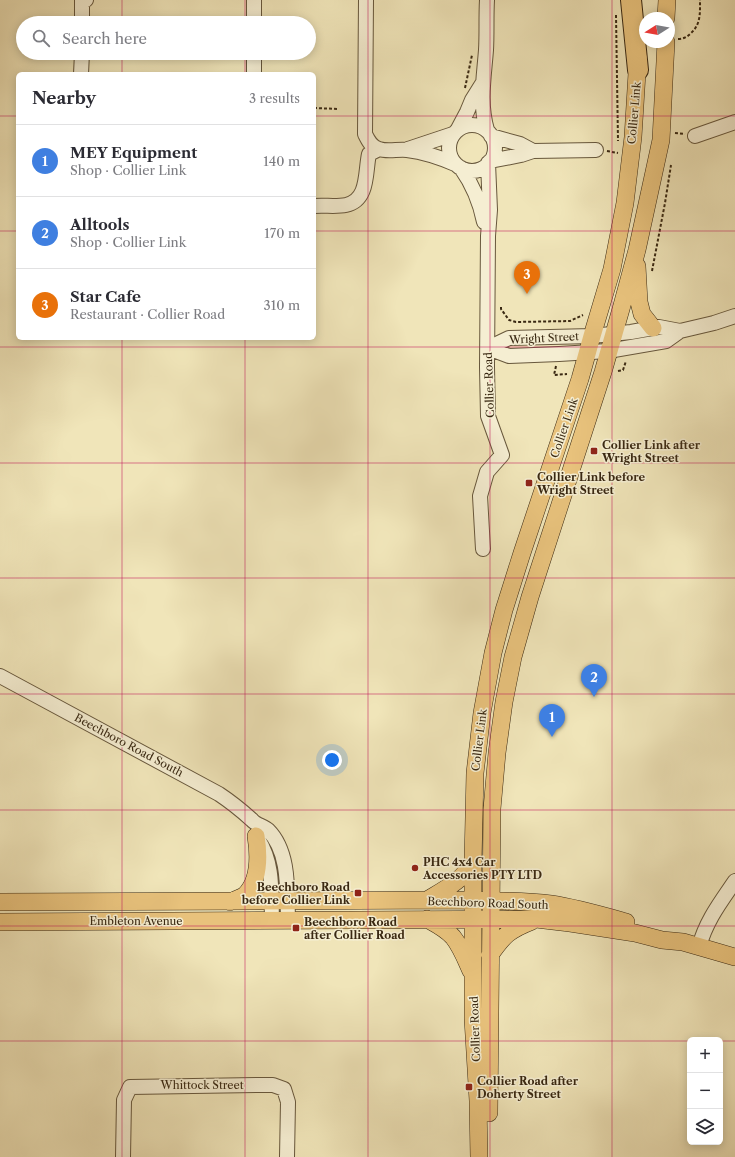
<!DOCTYPE html>
<html lang="en">
<head>
<meta charset="utf-8">
<style>
  :root { --surface:#fff; --page:#f7f7f7; --text:#2b2b33; --muted:#7c7c81; --line:#e1e1e2; --accent:#0b8043 }
  body { margin:0; font-family:"Libre Caslon Text",serif; background:var(--page); color:var(--text) }
  .controls { position:absolute; right:12px; bottom:12px; display:grid; overflow:hidden; border-radius:6px; box-shadow:0 2px 10px #0003 }
  .controls button { width:36px; height:36px; display:grid; place-items:center; padding:0; border:0; border-bottom:1px solid var(--line); background:var(--surface); color:var(--text); font:20px sans-serif }
  .compass { position:absolute; left:639px; top:12px; width:36px; height:36px; border-radius:50%; background:var(--surface); box-shadow:0 2px 10px #0003; rotate:259deg }
  .you { position:absolute; left:332px; top:760px; width:14px; height:14px; margin:-10px; border:3px solid #fff; border-radius:50%; background:#1a73e8; box-shadow:0 0 0 6px #1a73e833 }
  .badge { display:grid; place-items:center; width:26px; height:26px; border-radius:50%; background:var(--accent); color:#fff; font-size:13px; font-weight:700 }
  .pin { position:absolute; translate:-50% -33px; filter:drop-shadow(0 1px 2px #0008) }
  .pin::after { content:''; position:absolute; top:21px; width:14px; height:12px; background:inherit; clip-path:polygon(0 0,100% 0,50% 100%) }
  .list { margin:0; padding:0; list-style:none }
  h2 { display:flex; justify-content:space-between; align-items:center; height:52px; margin:0; padding:0 16px; font-size:17px }
  h2 small { font-size:13px; font-weight:400; color:var(--muted) }
  .list li { display:grid; grid-template-columns:26px 1fr auto; gap:12px; align-items:center; box-sizing:border-box; height:72px; padding:0 16px; border-top:1px solid var(--line) }
  .list b { display:block; font-size:15px; white-space:nowrap }
  .list p { margin:0; font-size:13px; white-space:nowrap; color:var(--muted) }
  .list em { font-size:13px; font-style:normal; color:var(--muted) }
  .icon { flex:none; width:22px; height:22px; fill:none; stroke:currentColor; stroke-width:2; stroke-linecap:round; stroke-linejoin:round }
  .map { position:relative; flex:none; width:735px; height:1157px; overflow:hidden }
  .search { position:absolute; background:var(--surface); box-shadow:0 2px 10px #0003; left:16px; top:16px; width:300px; height:44px; display:flex; align-items:center; gap:10px; box-sizing:border-box; padding:0 14px; border-radius:22px; color:var(--muted); font-size:15px }
  .panel { position:absolute; background:var(--surface); box-shadow:0 2px 10px #0003; left:16px; top:72px; width:300px; height:268px; border-radius:6px }
  .map>svg:first-child { display:block }
  .lines { fill:none; stroke-linecap:round; stroke-linejoin:round }
  .minor-casing { stroke:#67573c; stroke-width:16 }
  .major-casing { stroke:#392812; stroke-width:18 }
  .highway-casing { stroke:#392812; stroke-width:22 }
  .path { stroke:#392812; stroke-width:2; stroke-dasharray:3 2; stroke-linecap:butt }
  .minor { stroke:#f5eed2; stroke-width:14 }
  .major { stroke:#e8c27c; stroke-width:17 }
  .highway { stroke:#e8c27c; stroke-width:20 }
  .grid { fill:none; stroke:#c2185b; stroke-width:1; stroke-opacity:0.55 }
  .poi-dot { fill:#8f2418; stroke:#f5eed2; stroke-width:1.5 }
  .labels { text-anchor:middle; dominant-baseline:central; stroke-width:3; stroke-linejoin:round; paint-order:stroke }
  .street-label { font-size:11px; fill:#392812; stroke:#f5eed2 }
  .poi-label { font-size:11px; font-weight:bold; fill:#392812; stroke:#f5eed2; text-anchor:start }
</style>
</head>
<body>
<div class="map">
<svg width="735" height="1157" viewBox="0 0 735 1157">
  <rect width="100%" height="100%" fill="#f0e5b9"/>
  <filter id="stains"><feTurbulence type="fractalNoise" baseFrequency=".005" numOctaves="4"/><feColorMatrix values="0 0 0 0 .2 0 0 0 0 .09 0 0 0 0 .02 0 0 0 .5 -.17"/></filter>
  <radialGradient id="worn" r=".72"><stop offset=".6" stop-color="#630" stop-opacity="0"/><stop offset="1" stop-color="#630" stop-opacity=".3"/></radialGradient>
  <g class="lines">
    <defs>
      <path id="minor" d="M254 0V23
        M366 0 365 134C368 140 371 147 379 149 387 152 398 149 407 150 423 152 439 157 455 164
        M487 0C486 17 487 33 486 50 484 77 479 103 487 130
        M82 23V1L86 0
        M81 74 82 53
        M254 74V53
        M449 148a23 23 0 1 1 46 0a23 23 0 1 1-46 0Z
        M458 129 467 112 472 100 482 84
        M491 136 520 144 533 151
        M695 136 735 122
        M408 149 453 134
        M490 161 521 155 533 151 596 150
        M461 168C473 185 480 202 484 222
        M314 206C324 205 336 207 346 205 369 200 365 172 369 154L379 149
        M488 348 509 356 559 354 608 351 666 341 680 331 714 323 735 316
        M488 348 509 338 592 336 631 332 659 327 680 331
        M483 549 480 496 487 472 502 455 488 416 487 367 488 236 490 210 488 163
        M0 676 219 794C231 802 241 810 252 820 256 825 264 826 268 830 290 852 287 891 288 920
        M258 839C274 864 271 893 272 920
        M699 947C706 921 720 903 735 881
        M123 1157 124 1100 130 1087 261 1085H273L284 1089 288 1102 287 1157"/>
      <path id="major" d="M666 18 667 0
        M637 266 639 302 642 314 653 328
        M427 900C445 889 464 880 473 861
        M0 902 456 900C487 901 520 900 551 904 577 908 601 915 626 922
        M230 902C234 900 241 898 245 895 260 880 259 855 256 836
        M427 919C436 924 446 929 453 937 461 947 466 960 471 971
        M0 922 536 919 570 923 635 933 662 940 683 942 735 957
        M490 955C504 935 509 930 532 921
        M489 1113 492 809 497 753 504 702 513 657 530 597 603 372 621 309 637 250 661 140 666 42
        M479 1157 478 1101 473 1019V861L475 773 482 713 493 653 504 610 522 553 580 379 592 336 612 269 625 203 633 137 638 57"/>
      <path id="highway" d="M631 0 638 70"/>
    </defs>
    <!-- minor casing -->
    <use href="#minor" class="minor-casing"/>
    <!-- major casing -->
    <use href="#major" class="major-casing"/>
    <!-- highway casing -->
    <use href="#highway" class="highway-casing"/>
    <!-- path -->
    <path class="path" d="M616 15 618 141
      M678 39C683 39 687 37 690 34 701 25 700 13 700 0
      M465 88 472 55
      M314 108 339 109
      M675 133 685 134
      M607 151 618 153
      M652 271 665 203 671 165
      M501 307V309L509 320 516 322 570 321 583 315
      M556 366 554 375 567 374
      M618 371 623 370 626 361"/>
    <!-- minor -->
    <use href="#minor" class="minor"/>
    <!-- major -->
    <use href="#major" class="major"/>
    <!-- highway -->
    <use href="#highway" class="highway"/>
  </g>
  <!-- grid -->
  <path class="grid" d="M122 0V23M245 0V23M368 0V1157M490 0V1157M612 0V1157M122 53V74M245 53V74M0 116H18M314 116H735M0 231H18M314 231H735M122 338V1157M245 338V1157M0 347H735M0 463H735M0 578H735M0 694H735M0 810H735M0 926H735M0 1041H690M720 1041H735"/>
  <!-- markers -->
  <g class="poi-dot">
    <rect x="590" y="447" width="8" height="8" rx="2"/>
    <rect x="525" y="479" width="8" height="8" rx="2"/>
    <circle cx="415" cy="868" r="4"/>
    <rect x="354" y="889" width="8" height="8" rx="2"/>
    <rect x="292" y="924" width="8" height="8" rx="2"/>
    <rect x="465" y="1083" width="8" height="8" rx="2"/>
  </g>
  <g class="labels">
    <!-- street labels -->
    <g class="street-label">
      <text transform="translate(634 113) rotate(-85)">Collier Link</text>
      <text transform="translate(544 338) rotate(-3)">Wright Street</text>
      <text transform="translate(489 385) rotate(-92)">Collier Road</text>
      <text transform="translate(564 428) rotate(-71)">Collier Link</text>
      <text transform="translate(479 740) rotate(-83)">Collier Link</text>
      <text transform="translate(129 745) rotate(28)">Beechboro Road South</text>
      <text transform="translate(488 903) rotate(2)">Beechboro Road South</text>
      <text x="136" y="921">Embleton Avenue</text>
      <text transform="translate(475 1029) rotate(-92)">Collier Road</text>
      <text x="202" y="1085">Whittock Street</text>
    </g>
    <!-- poi labels -->
    <g class="poi-label">
      <text x="602" y="445">Collier Link after<tspan x="602" dy="13">Wright Street</tspan></text>
      <text x="537" y="477">Collier Link before<tspan x="537" dy="13">Wright Street</tspan></text>
      <text x="423" y="862">PHC 4x4 Car<tspan x="423" dy="13">Accessories PTY LTD</tspan></text>
      <text x="350" y="887" text-anchor="end">Beechboro Road<tspan x="350" dy="13">before Collier Link</tspan></text>
      <text x="304" y="922">Beechboro Road<tspan x="304" dy="13">after Collier Road</tspan></text>
      <text x="477" y="1081">Collier Road after<tspan x="477" dy="13">Doherty Street</tspan></text>
    </g>
  </g>
  <rect width="100%" height="100%" filter="url(#stains)"/>
  <rect width="100%" height="100%" fill="url(#worn)"/>
</svg>
<div class="controls">
<button>+</button>
<button>−</button>
<button><svg class="icon" aria-label="layers" viewBox="0 0 24 24"><path d="M12 4l9 5-9 5-9-5zM3 14l9 5 9-5"/></svg></button>
</div>
<svg class="compass" viewBox="-18 -18 36 36"><path d="M0-13l5 13h-10z" fill="#e53935"/><path d="M0 13l5-13h-10z" fill="#7c7c81"/></svg>
<div class="you"></div>
<div class="pin badge" style="left:552px;top:737px;background:#3f7fe0">1</div>
<div class="pin badge" style="left:594px;top:697px;background:#3f7fe0">2</div>
<div class="pin badge" style="left:527px;top:294px;background:#e8710a">3</div>
<div class="search"><svg class="icon" aria-label="search" viewBox="0 0 24 24"><circle cx="10" cy="10" r="6"/><path d="M15 15l6 6"/></svg>Search here</div>
<section class="panel">
<h2>Nearby<small>3 results</small></h2>
<ul class="list">
<li><span class="badge" style="background:#3f7fe0">1</span><div><b>MEY Equipment</b><p>Shop · Collier Link</p></div><em>140 m</em></li>
<li><span class="badge" style="background:#3f7fe0">2</span><div><b>Alltools</b><p>Shop · Collier Link</p></div><em>170 m</em></li>
<li><span class="badge" style="background:#e8710a">3</span><div><b>Star Cafe</b><p>Restaurant · Collier Road</p></div><em>310 m</em></li>
</ul>
</section>
</div>
</body>
</html>
